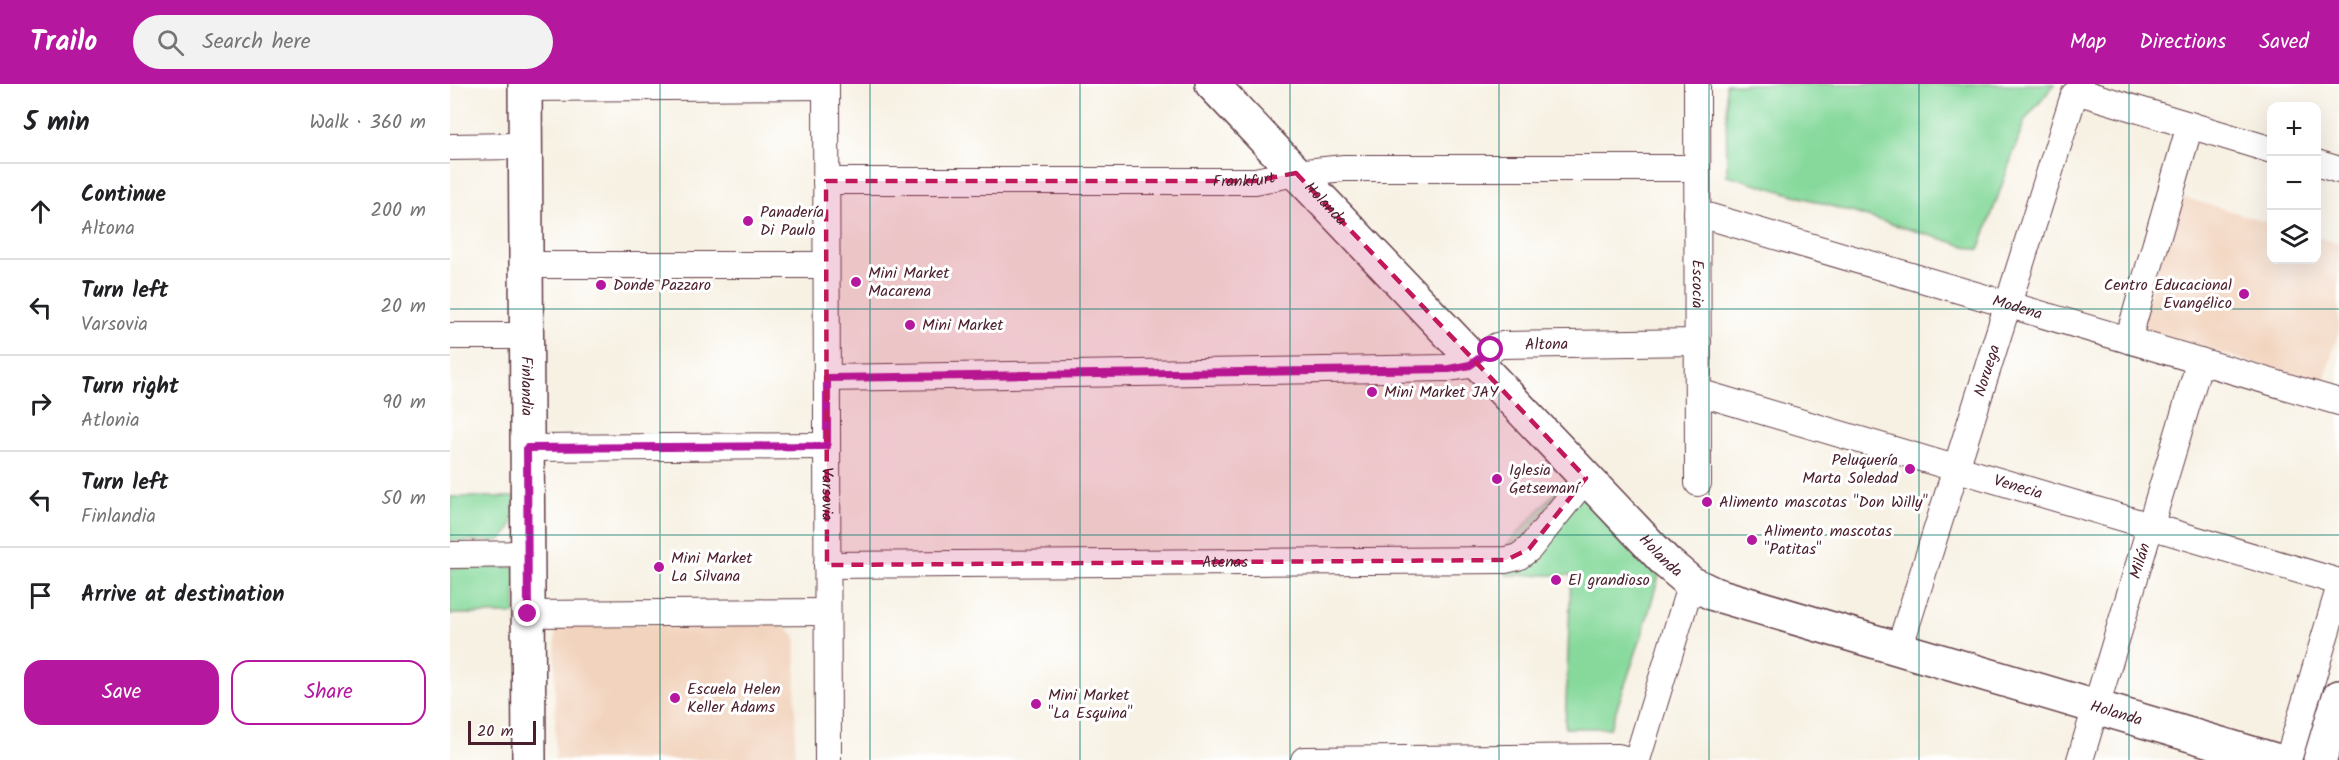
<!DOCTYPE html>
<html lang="en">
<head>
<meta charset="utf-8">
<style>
  :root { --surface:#fff; --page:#f2f2f2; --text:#202124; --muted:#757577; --line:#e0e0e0; --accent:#b5179e }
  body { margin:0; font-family:Kalam,sans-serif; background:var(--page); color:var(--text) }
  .controls { position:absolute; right:18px; top:18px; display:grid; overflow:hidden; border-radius:12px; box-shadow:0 6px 24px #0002 }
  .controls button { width:54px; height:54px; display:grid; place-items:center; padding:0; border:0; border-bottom:2px solid var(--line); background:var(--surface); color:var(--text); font:30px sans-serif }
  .scale { position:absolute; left:18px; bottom:15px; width:68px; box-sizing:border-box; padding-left:6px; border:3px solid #4a1f2b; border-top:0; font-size:16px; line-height:21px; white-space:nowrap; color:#4a1f2b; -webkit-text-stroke:4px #fff; paint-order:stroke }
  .stop { position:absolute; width:18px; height:18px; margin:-14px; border:4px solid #b5179e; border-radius:50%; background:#fff }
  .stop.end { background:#b5179e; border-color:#fff; box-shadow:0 2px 6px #0008 }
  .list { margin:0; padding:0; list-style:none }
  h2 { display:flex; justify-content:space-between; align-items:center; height:78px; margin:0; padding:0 24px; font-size:26px }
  h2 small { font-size:20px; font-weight:400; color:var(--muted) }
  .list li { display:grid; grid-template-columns:39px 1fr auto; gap:18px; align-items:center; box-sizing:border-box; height:96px; padding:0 24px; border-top:2px solid var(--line) }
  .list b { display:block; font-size:22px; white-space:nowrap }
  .list p { margin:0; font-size:20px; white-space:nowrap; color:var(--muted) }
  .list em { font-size:20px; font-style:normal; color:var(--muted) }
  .actions { display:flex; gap:12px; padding:18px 24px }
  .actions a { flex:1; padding:14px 0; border:2px solid var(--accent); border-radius:18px; text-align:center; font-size:21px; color:var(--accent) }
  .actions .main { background:var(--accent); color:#fff }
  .icon { flex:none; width:33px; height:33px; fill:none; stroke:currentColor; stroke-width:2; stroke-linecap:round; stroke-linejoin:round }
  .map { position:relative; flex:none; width:1889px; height:676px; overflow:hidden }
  header { display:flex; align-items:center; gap:36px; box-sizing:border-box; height:84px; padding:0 30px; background:var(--accent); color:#fff }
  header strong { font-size:28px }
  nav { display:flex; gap:33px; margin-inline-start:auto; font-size:21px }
  .search { width:420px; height:54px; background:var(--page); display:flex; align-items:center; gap:15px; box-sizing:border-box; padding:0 21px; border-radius:33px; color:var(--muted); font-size:22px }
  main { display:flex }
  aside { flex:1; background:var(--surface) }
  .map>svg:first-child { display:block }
  .built { fill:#f2d4be }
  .green { fill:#86d99b; stroke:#687c63; stroke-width:1.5 }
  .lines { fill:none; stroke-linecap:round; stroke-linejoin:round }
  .street-casing { stroke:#643e47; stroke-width:28 }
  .secondary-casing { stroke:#643e47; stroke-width:36 }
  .primary-casing { stroke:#643e47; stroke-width:36 }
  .street { stroke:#fff; stroke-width:26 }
  .secondary { stroke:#fff; stroke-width:33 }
  .primary { stroke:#fff; stroke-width:33 }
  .route { stroke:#b5179e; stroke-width:8 }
  .marked { fill:#c2185b; fill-opacity:0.2; stroke:#c2185b; stroke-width:4.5; stroke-dasharray:12 8; stroke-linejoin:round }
  .grid { fill:none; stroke:#0f766e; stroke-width:1.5; stroke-opacity:0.55 }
  .poi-dot { fill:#b5179e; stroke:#fff; stroke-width:2 }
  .labels { text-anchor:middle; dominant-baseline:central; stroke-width:6; stroke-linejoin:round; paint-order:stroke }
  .street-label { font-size:16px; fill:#4a1f2b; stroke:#fff }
  .poi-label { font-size:16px; fill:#4a1f2b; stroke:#fff; text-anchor:start }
</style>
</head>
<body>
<header>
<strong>Trailo</strong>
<div class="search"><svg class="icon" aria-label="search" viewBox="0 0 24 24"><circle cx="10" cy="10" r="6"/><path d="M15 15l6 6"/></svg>Search here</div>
<nav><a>Map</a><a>Directions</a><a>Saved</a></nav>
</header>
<main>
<aside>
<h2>5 min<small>Walk · 360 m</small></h2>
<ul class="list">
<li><svg class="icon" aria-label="ahead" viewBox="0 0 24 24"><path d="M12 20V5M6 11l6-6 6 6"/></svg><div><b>Continue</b><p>Altona</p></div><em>200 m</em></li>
<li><svg class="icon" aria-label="left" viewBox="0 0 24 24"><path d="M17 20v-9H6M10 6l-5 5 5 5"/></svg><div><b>Turn left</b><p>Varsovia</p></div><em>20 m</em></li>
<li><svg class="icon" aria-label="right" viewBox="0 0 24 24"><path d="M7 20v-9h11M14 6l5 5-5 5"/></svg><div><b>Turn right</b><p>Atlonia</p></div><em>90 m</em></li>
<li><svg class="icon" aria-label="left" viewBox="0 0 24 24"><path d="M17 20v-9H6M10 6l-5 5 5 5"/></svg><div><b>Turn left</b><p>Finlandia</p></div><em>50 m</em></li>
<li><svg class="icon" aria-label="arrive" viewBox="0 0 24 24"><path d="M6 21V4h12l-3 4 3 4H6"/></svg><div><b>Arrive at destination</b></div></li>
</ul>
<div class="actions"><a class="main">Save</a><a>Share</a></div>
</aside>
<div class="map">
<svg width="1889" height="676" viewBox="0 0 1889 676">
  <rect width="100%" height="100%" fill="#fff"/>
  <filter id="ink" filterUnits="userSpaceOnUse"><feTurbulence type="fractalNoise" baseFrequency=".0167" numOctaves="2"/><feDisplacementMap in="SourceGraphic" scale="12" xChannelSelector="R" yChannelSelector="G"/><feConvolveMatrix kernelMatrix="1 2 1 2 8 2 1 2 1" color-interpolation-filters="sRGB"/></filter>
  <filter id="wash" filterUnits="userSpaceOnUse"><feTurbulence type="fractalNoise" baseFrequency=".008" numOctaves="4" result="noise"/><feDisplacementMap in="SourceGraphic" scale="24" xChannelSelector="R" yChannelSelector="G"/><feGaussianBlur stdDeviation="1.35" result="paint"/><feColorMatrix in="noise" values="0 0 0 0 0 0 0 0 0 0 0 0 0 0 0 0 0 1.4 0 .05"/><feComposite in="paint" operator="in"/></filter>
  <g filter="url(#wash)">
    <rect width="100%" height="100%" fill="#f7f1e3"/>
    <!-- built -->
    <path class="built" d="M1729 112 1821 139 1822 176H1866L1867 153 1889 160V246L1873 300 1689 245Z
      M331 539 346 552 345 676H105V548L113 541Z"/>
    <!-- green -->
    <path class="green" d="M1276 0H1605L1575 36 1529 166 1277 91Z
      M1119 393 1209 492 1192 551 1160 644H1115L1121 491H1056L1054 464Z
      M0 413H65C63 431 66 448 48 457H0Z
      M66 483 65 530H0V484Z"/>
  </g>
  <g filter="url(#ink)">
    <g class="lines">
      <defs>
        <g id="street">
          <path id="s1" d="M376 0 378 676"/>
          <path id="s2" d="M1247 0 1248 399"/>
          <path d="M75 4 376 2"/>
          <path d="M0 63 76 62"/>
          <path d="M1866 79 1889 86"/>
          <path id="s3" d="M376 97H805L846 89 894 84H1247"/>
          <path id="s4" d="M1247 129 1889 318"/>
          <path d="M76 181H376"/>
          <path d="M0 252H76"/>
          <path d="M1678 256 1740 41"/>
          <path id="s5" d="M377 294 999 284 1020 281 1047 262 1052 261 1248 258"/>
          <path id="s6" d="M1248 308 1889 498"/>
          <path d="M77 364 377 362"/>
          <path d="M0 471 77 470"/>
          <path id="s7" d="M377 481 1056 476 1068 473 1079 465 1136 394"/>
          <path d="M78 530 377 528"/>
          <path id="s8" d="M1449 565 1624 11 1633 9 1822 66"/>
          <path d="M854 676 1168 673 1179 676"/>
          <path d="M1187 676 1241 499"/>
          <path id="s9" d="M1630 676 1750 277"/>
          <path d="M1838 676 1889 505"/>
        </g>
        <g id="secondary">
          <path id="s10" d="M75 0 79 676"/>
          <path id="s11" d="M762 0 1216 478 1241 499 1264 510 1825 676"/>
        </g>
        <path id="primary" d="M1870 676 1889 613"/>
      </defs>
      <!-- street casing -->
      <use href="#street" class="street-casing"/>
      <!-- secondary casing -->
      <use href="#secondary" class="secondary-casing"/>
      <!-- primary casing -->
      <use href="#primary" class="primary-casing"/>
      <!-- street -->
      <use href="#street" class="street"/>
      <!-- secondary -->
      <use href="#secondary" class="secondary"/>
      <!-- primary -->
      <use href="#primary" class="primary"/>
    </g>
  </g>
  <g class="lines" filter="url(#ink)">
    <!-- route -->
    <path class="route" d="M78 530 77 364 377 362V294L999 285 1020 281 1041 266"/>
  </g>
  <!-- marked area -->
  <path class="marked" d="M846 89 1136 394 1079 465 1056 476 377 481 376 97H805Z"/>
  <!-- grid -->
  <path class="grid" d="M210 0V676M420 0V676M630 0V676M840 0V676M1049 0V676M1259 0V676M1469 0V676M1679 0V676M0 225H1889M0 451H1889"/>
  <!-- markers -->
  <g class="poi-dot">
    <circle cx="298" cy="137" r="6"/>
    <circle cx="406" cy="198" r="6"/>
    <circle cx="151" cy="201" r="6"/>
    <circle cx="1794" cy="210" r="6"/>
    <circle cx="460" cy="241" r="6"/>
    <circle cx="922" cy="308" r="6"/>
    <circle cx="1460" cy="385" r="6"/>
    <circle cx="1047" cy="395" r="6"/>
    <circle cx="1257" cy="418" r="6"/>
    <circle cx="1302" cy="456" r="6"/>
    <circle cx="209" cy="483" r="6"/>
    <circle cx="1106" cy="496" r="6"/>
    <circle cx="225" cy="614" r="6"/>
    <circle cx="586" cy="620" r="6"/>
  </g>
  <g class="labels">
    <!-- street labels -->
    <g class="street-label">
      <text stroke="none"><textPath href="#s3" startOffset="418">Frankfurt</textPath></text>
      <text stroke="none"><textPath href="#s11" startOffset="165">Holanda</textPath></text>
      <text stroke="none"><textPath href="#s2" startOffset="200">Escocia</textPath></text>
      <text stroke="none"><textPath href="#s4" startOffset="334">Modena</textPath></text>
      <text stroke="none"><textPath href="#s5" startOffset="726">Altona</textPath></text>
      <text stroke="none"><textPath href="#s8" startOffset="292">Noruega</textPath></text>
      <text stroke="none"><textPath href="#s10" startOffset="302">Finlandia</textPath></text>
      <text stroke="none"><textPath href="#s6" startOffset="334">Venecia</textPath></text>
      <text stroke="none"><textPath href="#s1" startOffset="410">Varsovia</textPath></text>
      <text stroke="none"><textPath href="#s11" startOffset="651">Holanda</textPath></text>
      <text stroke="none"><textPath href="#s9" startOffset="208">Milán</textPath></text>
      <text stroke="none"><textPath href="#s7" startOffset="398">Atenas</textPath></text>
      <text stroke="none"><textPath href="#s11" startOffset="1137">Holanda</textPath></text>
    </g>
    <!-- poi labels -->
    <g class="poi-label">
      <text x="310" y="128">Panadería<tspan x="310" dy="18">Di Paulo</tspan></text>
      <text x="418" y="189">Mini Market<tspan x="418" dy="18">Macarena</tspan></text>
      <text x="163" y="201">Donde Pazzaro</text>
      <text x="1782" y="201" text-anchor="end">Centro Educacional<tspan x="1782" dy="18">Evangélico</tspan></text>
      <text x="472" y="241">Mini Market</text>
      <text x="934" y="308">Mini Market JAY</text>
      <text x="1448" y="376" text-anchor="end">Peluquería<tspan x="1448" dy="18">Marta Soledad</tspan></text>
      <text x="1059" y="386">Iglesia<tspan x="1059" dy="18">Getsemaní</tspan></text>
      <text x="1269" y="418">Alimento mascotas "Don Willy"</text>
      <text x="1314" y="447">Alimento mascotas<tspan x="1314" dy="18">"Patitas"</tspan></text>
      <text x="221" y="474">Mini Market<tspan x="221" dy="18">La Silvana</tspan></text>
      <text x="1118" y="496">El grandioso</text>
      <text x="237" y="605">Escuela Helen<tspan x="237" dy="18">Keller Adams</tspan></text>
      <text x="598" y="611">Mini Market<tspan x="598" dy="18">"La Esquina"</tspan></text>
    </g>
  </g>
</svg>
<div class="controls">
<button>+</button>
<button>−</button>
<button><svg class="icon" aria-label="layers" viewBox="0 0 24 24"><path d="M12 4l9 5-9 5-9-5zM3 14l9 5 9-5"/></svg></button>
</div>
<div class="scale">20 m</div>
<div class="stop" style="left:1041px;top:266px"></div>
<div class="stop end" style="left:78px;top:530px"></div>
</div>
</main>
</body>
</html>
